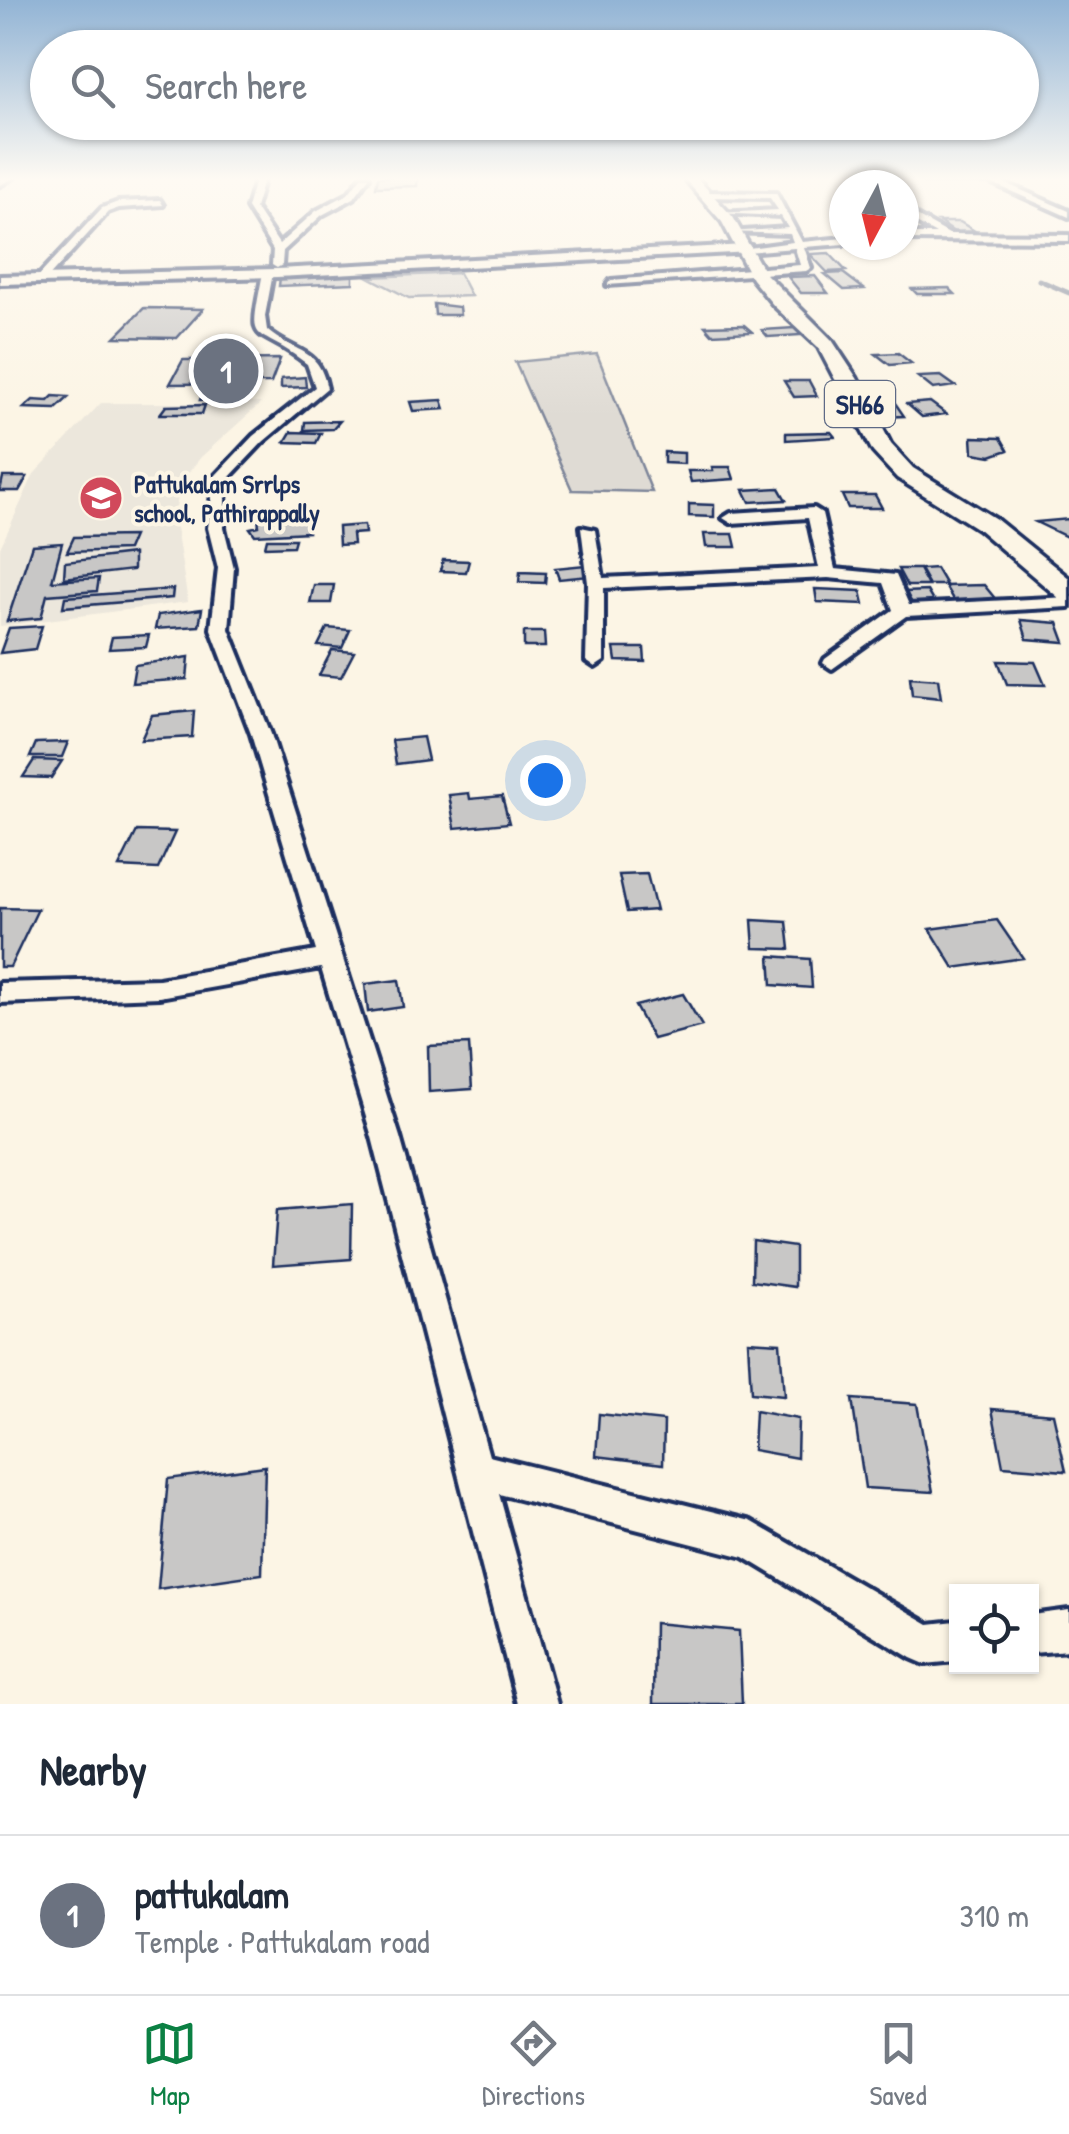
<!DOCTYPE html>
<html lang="en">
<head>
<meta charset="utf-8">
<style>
  :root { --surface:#fff; --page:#f6f6f7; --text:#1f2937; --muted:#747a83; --line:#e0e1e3; --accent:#0b8043 }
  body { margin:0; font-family:"Patrick Hand",sans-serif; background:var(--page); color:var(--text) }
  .controls { position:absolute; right:30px; bottom:30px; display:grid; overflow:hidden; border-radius:0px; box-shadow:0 2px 8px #0004 }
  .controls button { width:90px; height:90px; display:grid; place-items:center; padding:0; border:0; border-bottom:2px solid var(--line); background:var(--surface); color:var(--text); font:50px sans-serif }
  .compass { position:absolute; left:829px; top:170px; width:90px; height:90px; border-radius:50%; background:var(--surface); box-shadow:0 2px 8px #0004; rotate:187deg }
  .you { position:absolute; left:545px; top:780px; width:35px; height:35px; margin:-25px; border:8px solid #fff; border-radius:50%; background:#1a73e8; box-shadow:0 0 0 15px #1a73e833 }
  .badge { display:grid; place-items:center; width:65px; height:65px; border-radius:50%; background:var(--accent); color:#fff; font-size:32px; font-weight:700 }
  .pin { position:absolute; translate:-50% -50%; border:5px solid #fff; box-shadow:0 2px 10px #0006 }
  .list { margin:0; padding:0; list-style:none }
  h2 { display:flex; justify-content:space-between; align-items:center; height:130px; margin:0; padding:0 40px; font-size:42px }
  h2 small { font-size:32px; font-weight:400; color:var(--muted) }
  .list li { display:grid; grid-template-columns:65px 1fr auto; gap:30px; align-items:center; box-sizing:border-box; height:160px; padding:0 40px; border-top:2px solid var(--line) }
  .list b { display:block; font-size:38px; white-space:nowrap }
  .list p { margin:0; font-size:32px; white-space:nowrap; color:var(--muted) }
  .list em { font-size:32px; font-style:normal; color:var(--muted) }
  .icon { flex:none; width:55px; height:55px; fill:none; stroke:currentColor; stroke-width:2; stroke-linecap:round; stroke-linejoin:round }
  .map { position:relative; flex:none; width:1069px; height:1704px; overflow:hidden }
  .search { position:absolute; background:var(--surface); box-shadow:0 2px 8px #0004; left:30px; right:30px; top:30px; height:110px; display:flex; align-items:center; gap:25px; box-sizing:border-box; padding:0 35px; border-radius:55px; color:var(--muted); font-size:38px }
  .sheet { height:290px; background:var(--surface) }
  nav { display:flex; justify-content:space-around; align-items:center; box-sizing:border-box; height:140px; border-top:2px solid var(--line); background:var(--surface); font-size:28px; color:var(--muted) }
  nav a { display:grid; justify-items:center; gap:5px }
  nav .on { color:var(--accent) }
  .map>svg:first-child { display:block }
  .built { fill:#ece7dc }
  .green { fill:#dfdbd4; stroke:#7d8599; stroke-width:2.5 }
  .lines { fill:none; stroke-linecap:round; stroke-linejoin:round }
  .stream { stroke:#767f94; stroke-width:5 }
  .building { fill:#c8c7c6; stroke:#1b2f5e; stroke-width:2.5 }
  .street-casing { stroke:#1b2f5e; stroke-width:8 }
  .secondary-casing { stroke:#1b2f5e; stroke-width:8 }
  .primary-casing { stroke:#1b2f5e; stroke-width:7 }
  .street { fill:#fcf5e5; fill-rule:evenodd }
  .secondary { fill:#fcf5e5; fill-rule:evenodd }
  .primary { fill:#fcf5e5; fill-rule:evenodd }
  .labels { text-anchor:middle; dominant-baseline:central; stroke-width:8; stroke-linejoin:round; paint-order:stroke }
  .far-poi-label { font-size:25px; font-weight:bold; fill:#1b2f5e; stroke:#fcf5e5; text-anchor:start }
  .shield { fill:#fcf5e5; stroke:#5e6a86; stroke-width:2.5 }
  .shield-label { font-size:28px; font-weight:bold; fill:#1b2f5e }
</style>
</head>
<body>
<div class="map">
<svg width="1069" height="1704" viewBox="0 0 1069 1704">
  <rect width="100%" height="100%" fill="#fcf5e5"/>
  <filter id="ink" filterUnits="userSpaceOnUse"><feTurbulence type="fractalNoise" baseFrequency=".01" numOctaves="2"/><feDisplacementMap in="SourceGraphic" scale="20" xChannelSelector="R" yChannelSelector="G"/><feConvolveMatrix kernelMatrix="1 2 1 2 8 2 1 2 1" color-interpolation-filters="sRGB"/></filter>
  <g filter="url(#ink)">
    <!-- built -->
    <path class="built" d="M101 403H261L201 457 182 481 174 515 188 602 0 626V548L34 474Z"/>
    <!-- green -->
    <path class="green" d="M459 273 471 296 409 298 369 277Z
      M597 354 652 492 572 490 515 362Z"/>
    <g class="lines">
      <!-- stream -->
      <path class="stream" d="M1039 280 1069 293"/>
    </g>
    <!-- building -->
    <path class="building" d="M378 177H418L417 186 376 187Z
      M939 222H960L978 233 957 234Z
      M829 253 846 271 827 272 810 254Z
      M843 273 864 289 844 290 825 274Z
      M353 275V283L279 286 280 277Z
      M815 276 828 293H801L788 277Z
      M949 288 955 294H917L912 289Z
      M434 304 459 307 460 315H435Z
      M144 308 203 309 177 338 115 337Z
      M744 325 752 332 712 334 705 326Z
      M794 328 801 335 768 337 762 330Z
      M898 353 911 363 890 365 876 354Z
      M280 359 271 383 170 384 183 360Z
      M941 376 955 386 933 389 918 377Z
      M305 377 306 387 281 388V379Z
      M784 381H809L817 396 794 397Z
      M205 385H228L225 395 249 394 247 399 200 400Z
      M53 396 69 397 56 409 24 408 33 400 48 401Z
      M442 400 445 409 413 411 410 402Z
      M868 400H893L904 416 881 417Z
      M930 402 946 414 922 417 907 404Z
      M205 405 202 414H160L166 406Z
      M340 421 333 429 304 430 305 422Z
      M291 432 321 433 316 443 285 442Z
      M831 432 835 437 786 440V433Z
      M972 437 1001 438 1008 450 991 456 973 453Z
      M664 452 684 453V464L664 463Z
      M712 467H730L734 479 691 482 688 471H713Z
      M3 477H27L19 491H0Z
      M779 488 786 500 750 502 744 490Z
      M842 495H875L882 508H848Z
      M689 504 714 505V517L689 516Z
      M258 517H305L308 532 255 535 250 528 259 526Z
      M1069 519V538L1036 522Z
      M364 525 365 533 352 534 353 544 339 545 338 527Z
      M704 534H733L736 547H706Z
      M133 536 127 550 67 552 74 537Z
      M267 539H295L293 546 265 547Z
      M62 543 52 581 99 578 97 591 47 595 41 618 7 621 32 545Z
      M133 554V570L64 578 65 562Z
      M443 560 469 561 466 572 440 571Z
      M585 565 590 576 559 579 555 568Z
      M936 568 946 585H929L920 569Z
      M898 569H919L928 586H907Z
      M520 572 546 573 545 583 519 582Z
      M314 585H334L331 603H310Z
      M984 585 998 602 955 603 945 586Z
      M173 589 172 598 63 607 65 597Z
      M815 589 861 591 864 604 817 602Z
      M927 591 934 603H912L905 592Z
      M202 609 199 626 155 629 158 615Z
      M1021 620 1058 623 1065 642 1027 639Z
      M42 626 35 649 0 653 9 628Z
      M327 628 350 630 342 648 318 646Z
      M524 632H544L545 647H524Z
      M149 635 146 647 109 649 112 637Z
      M614 648H644L645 662 616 661Z
      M332 650 354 652 341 677 319 675Z
      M189 657 187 679 132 683 135 665Z
      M998 661 1035 662 1045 685 1007 684Z
      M910 677 938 679 941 698 912 695Z
      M194 711 192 737 141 740 152 715Z
      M423 737 428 760 396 764 392 740Z
      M68 742 62 757H30L36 743Z
      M34 760 62 761 51 778 23 777Z
      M469 793 470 799 502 796 509 823 455 828 449 795Z
      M137 831 175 832 158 869 119 867Z
      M647 874 656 910 627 912 619 875Z
      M0 908 38 909 10 967H0Z
      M752 920 787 922 790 949 754 948Z
      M997 920 1023 958 954 968 930 929Z
      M770 956 810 959 812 988 772 985Z
      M399 980 403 1007 368 1012 365 984Z
      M683 994 702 1026 653 1039 635 1006Z
      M469 1044 472 1089 429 1092 428 1046Z
      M352 1204 351 1259 273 1265 277 1210Z
      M753 1241 795 1247V1287L752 1281Z
      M748 1341 780 1343 784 1396 751 1393Z
      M852 1399 917 1404 933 1492 865 1488Z
      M992 1409 1053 1414 1066 1471 1003 1466Z
      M755 1411 798 1419 797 1458 753 1450Z
      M599 1414 664 1421 663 1464 596 1456Z
      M265 1466 262 1574 158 1589 168 1479Z
      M654 1623 739 1631 742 1704H653Z"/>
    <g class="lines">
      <defs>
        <path id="street" d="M256 177H264L255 208 279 244 316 211 348 194 361 177H369L354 198 322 215 283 251 282 265 277 268 272 265 273 250 247 208Z
          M991 177 1069 211V217L988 181H925Z
          M707 192 776 193 802 242 844 238V244L804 247 811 268 806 271 607 285 611 280 800 265 795 248 746 252 741 249 793 242 790 234 729 232 788 228 781 216 716 213 778 210 770 198 704 197Z
          M160 200 163 205 119 208 108 212 44 282 35 280 102 208 118 202Z
          M904 209 949 234 1069 235V241L904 240V234H936L904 216Z
          M268 270 273 273 265 316 267 330C294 354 319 346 327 388L263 442 226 481 224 528 234 568 229 629 271 734 400 1137 489 1456 751 1521 929 1624 956 1621V1661L925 1664 911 1658 744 1557 499 1494 557 1704H517L372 1137 321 968 159 997 0 1003V983L159 979 316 951 251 734 211 629 218 568 208 528 214 477 253 436 315 387 307 364C253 321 247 354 263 273Z
          M814 508 822 513 835 569 896 575 909 605 1069 597V607L906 616 832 669 823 663 825 659 893 610 883 583 828 578 604 588V661L595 667 586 661 588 583 581 527 595 530 603 578 819 568 808 518 731 523 723 518 731 513Z
          M1069 1610V1650L1032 1653V1615Z"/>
        <path id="secondary" d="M0 177H14L0 185Z
          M746 245 751 246V252L277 277 0 284V276L277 269Z"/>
        <path id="primary" d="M683 177H696L733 217 765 273 832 340 857 378 891 444 913 468 996 519 1069 578V600L1059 598 978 529 897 478 873 452 818 347 774 306 752 279 722 222Z"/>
      </defs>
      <!-- street casing -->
      <use href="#street" class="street-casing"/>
      <!-- secondary casing -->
      <use href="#secondary" class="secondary-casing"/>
      <!-- primary casing -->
      <use href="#primary" class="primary-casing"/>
      <!-- street -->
      <use href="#street" class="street"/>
      <!-- secondary -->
      <use href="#secondary" class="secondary"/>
      <!-- primary -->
      <use href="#primary" class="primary"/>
    </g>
  </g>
  <!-- sky -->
  <linearGradient id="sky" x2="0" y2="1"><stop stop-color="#92b4d5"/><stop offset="0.43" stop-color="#fefaf3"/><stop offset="1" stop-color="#fefaf3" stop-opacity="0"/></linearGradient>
  <rect width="1069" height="416" fill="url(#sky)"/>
  <!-- icons -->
  <defs>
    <symbol id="school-disc" viewBox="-11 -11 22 22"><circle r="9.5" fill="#d1495b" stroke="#fcf5e5"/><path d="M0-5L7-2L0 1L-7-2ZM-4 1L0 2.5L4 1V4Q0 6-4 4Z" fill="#fff"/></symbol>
  </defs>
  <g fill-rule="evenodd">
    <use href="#school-disc" x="76" y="473" width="50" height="50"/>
  </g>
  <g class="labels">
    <!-- far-poi labels -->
    <g class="far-poi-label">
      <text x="134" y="484">Pattukalam Srrlps<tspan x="134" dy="29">school, Pathirappally</tspan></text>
    </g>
    <!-- shield labels -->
    <rect class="shield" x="825" y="381" width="70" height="46" rx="8"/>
    <g class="shield-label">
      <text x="860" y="404">SH66</text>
    </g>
  </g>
</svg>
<div class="controls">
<button><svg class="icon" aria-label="locate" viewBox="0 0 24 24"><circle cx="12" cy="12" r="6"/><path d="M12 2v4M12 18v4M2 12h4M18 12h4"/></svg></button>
</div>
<svg class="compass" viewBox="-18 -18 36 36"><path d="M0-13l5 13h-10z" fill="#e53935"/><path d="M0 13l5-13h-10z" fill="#747a83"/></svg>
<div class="you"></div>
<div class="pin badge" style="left:226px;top:371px;background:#6b7280">1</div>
<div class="search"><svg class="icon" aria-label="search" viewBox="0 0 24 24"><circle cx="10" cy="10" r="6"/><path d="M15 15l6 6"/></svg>Search here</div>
</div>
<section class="sheet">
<h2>Nearby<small></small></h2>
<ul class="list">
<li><span class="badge" style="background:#6b7280">1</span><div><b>pattukalam</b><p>Temple · Pattukalam road</p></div><em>310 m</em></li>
</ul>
</section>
<nav>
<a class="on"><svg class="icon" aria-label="map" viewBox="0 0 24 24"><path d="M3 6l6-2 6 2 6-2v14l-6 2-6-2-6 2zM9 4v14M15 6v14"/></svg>Map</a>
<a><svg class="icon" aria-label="directions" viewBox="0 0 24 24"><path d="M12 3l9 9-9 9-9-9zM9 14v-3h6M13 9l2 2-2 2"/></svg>Directions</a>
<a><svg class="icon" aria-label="saved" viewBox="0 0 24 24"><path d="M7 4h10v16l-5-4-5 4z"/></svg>Saved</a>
</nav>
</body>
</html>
